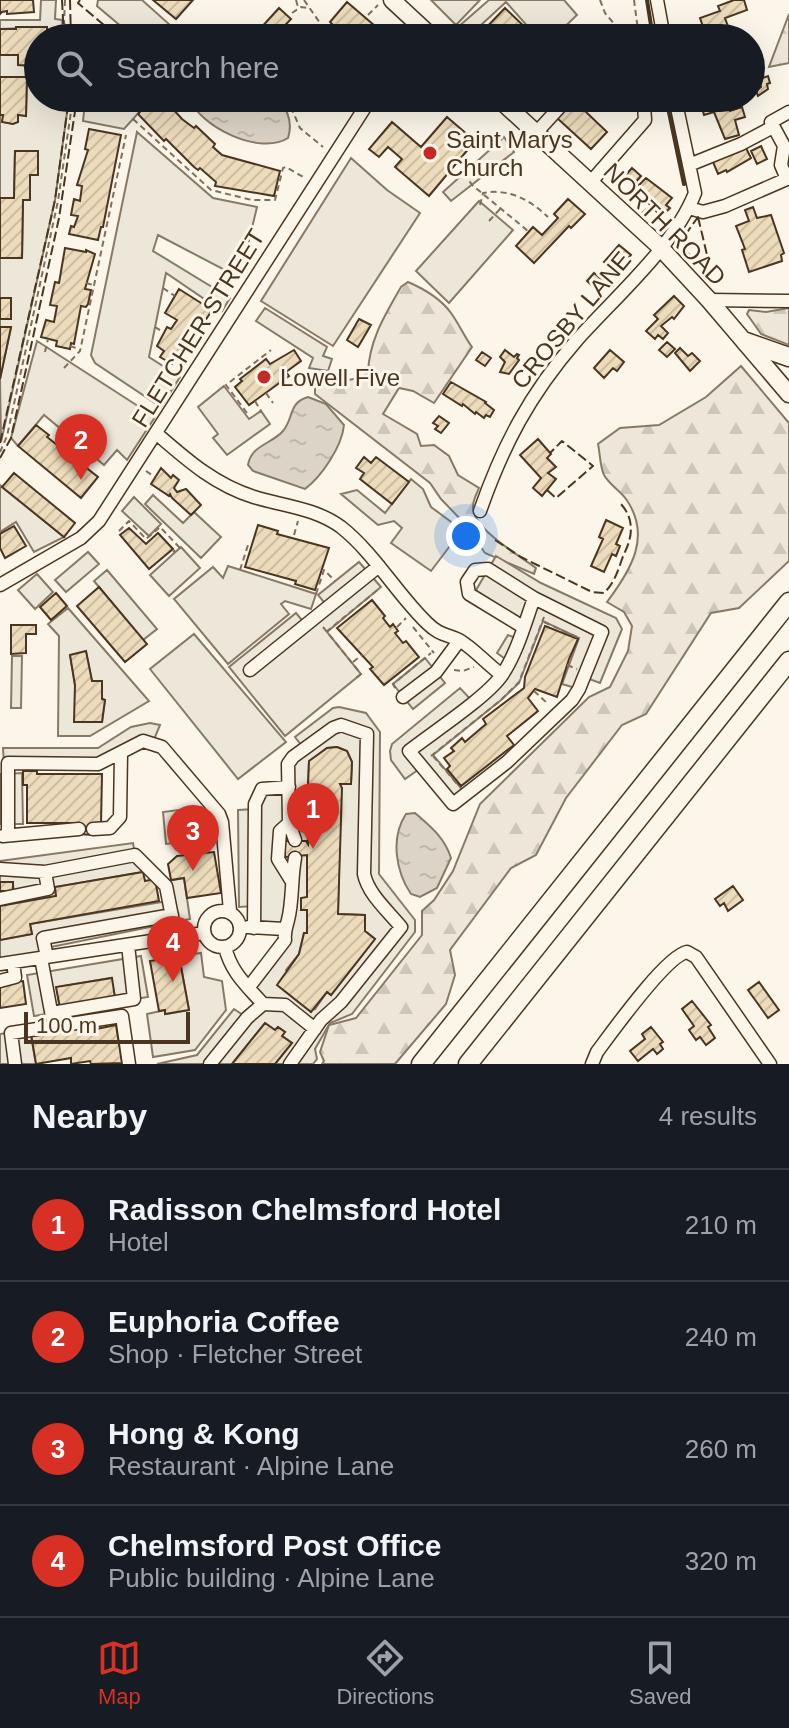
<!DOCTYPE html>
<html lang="en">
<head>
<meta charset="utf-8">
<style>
  :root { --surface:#171b24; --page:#20242c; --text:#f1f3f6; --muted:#9ea1a6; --line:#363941; --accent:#d93025 }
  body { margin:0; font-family:Arial,sans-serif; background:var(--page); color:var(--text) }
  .scale { position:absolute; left:24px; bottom:20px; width:166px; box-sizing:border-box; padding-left:8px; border:4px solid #4a3520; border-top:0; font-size:22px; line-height:28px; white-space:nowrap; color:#4a3520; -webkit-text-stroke:6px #fbf6e9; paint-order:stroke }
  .you { position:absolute; left:466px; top:536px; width:28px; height:28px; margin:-20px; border:6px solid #fff; border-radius:50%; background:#1a73e8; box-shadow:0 0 0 12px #1a73e833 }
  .badge { display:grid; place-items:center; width:52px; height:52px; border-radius:50%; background:var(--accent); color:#fff; font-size:26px; font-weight:700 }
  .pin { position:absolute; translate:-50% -66px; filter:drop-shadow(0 2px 4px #0008) }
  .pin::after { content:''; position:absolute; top:42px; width:28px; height:24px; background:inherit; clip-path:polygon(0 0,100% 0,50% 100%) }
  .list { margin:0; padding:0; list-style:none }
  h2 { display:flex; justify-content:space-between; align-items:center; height:104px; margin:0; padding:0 32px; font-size:34px }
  h2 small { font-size:26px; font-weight:400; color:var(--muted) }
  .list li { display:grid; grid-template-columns:52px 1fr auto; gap:24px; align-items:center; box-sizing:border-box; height:112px; padding:0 32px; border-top:2px solid var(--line) }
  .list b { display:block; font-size:30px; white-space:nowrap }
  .list p { margin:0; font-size:26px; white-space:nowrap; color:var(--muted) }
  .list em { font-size:26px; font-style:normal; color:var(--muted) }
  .icon { flex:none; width:44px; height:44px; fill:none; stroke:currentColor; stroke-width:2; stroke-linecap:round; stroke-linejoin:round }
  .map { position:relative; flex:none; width:789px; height:1064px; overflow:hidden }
  .search { position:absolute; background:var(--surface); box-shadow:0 8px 32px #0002; left:24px; right:24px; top:24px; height:88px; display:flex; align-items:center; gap:20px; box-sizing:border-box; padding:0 28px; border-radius:44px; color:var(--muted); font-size:30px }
  .sheet { height:552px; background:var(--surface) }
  nav { display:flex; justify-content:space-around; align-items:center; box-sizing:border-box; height:112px; border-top:2px solid var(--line); background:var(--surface); font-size:22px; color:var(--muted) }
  nav a { display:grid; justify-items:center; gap:4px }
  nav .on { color:var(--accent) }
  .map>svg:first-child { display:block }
  .forest { fill:url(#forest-firs); stroke:#887966; stroke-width:2 }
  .parking { fill:#ede7d9; stroke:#887966; stroke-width:2; fill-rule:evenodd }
  .water { fill:url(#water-ripples); stroke:#887966; stroke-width:2 }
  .building { fill:url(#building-hatch); stroke:#4a3520; stroke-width:2 }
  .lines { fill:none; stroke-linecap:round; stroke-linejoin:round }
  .minor-casing { stroke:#4a3520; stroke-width:15 }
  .major-casing { stroke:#4a3520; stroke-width:19 }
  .highway-casing { stroke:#4a3520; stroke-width:21 }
  .path { stroke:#7f6f5c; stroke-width:2; stroke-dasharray:6 4; stroke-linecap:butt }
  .minor { stroke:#fbf6e9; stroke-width:12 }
  .major { stroke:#fbf6e9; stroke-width:16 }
  .highway { stroke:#fbf6e9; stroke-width:18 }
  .fence { stroke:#4a3520; stroke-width:2; stroke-dasharray:10 4; stroke-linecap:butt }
  .wall { stroke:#4a3520; stroke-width:4 }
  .poi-dot { fill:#c62828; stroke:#fbf6e9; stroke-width:3 }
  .labels { text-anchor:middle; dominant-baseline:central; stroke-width:6; stroke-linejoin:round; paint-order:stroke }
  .poi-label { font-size:24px; fill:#4a3520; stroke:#fbf6e9; text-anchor:start }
  .street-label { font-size:24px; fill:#4a3520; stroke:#fbf6e9 }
</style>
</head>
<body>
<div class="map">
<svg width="789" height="1064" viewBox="0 0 789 1064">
  <defs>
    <pattern id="forest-firs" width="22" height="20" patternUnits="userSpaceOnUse" patternTransform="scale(2)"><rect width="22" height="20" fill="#ede6d9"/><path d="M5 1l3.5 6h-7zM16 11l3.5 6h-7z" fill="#cdc6ba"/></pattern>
    <pattern id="water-ripples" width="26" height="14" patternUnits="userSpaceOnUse" patternTransform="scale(2)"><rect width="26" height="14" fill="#dcd4c6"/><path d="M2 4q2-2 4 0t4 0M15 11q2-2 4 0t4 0" fill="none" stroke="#beb7aa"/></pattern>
    <pattern id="building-hatch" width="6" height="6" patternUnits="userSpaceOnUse" patternTransform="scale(2)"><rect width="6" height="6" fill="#ecdcbc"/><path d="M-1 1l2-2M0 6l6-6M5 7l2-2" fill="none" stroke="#ccbda1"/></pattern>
  </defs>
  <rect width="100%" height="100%" fill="#fbf6e9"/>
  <!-- forest -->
  <path class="forest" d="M789 14V63L769 67Z
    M408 282C422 288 441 299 451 313 459 324 464 336 472 347L434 403 413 391 399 388 383 414 417 434 421 446 434 445 449 456 458 475 479 488C477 493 473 500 473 506 472 529 519 555 536 568L534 574 485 553 478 543 465 535V524L441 499 430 483 315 394V387C333 378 353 384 368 373 369 340 385 315 401 287Z
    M789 308V345L761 334 747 314 749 310 766 312Z
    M741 366 789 423V561L739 608 711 613 646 714 622 725 566 798 536 855 511 868 450 950 455 975 446 1004 395 1064H322L324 1061 320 1052 329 1025 356 1018 422 935V911L434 900 453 871 480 804 589 697 610 687 628 651 632 626 624 612 607 602C631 570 652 536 626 499 620 491 609 484 604 475 600 467 600 453 598 444L620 428 659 425 706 397Z"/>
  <!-- parking -->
  <path class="parking" d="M41 0H56L55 19 62 20 64 38H47L46 27 0 29V20H40Z
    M98 0H142L170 25 159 38H135L97 6Z
    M431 0H480L456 25Z
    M489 0H564L577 15 553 38H538L506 2 468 37 458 27Z
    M0 55H18V65L38 66V98H69L55 200 1 442 0 379 11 328 0 327V319H11V299L0 298V258H22L23 200H30V175L38 174V152L15 151 14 198H0V115H3V122L13 124 18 115H26L27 78 0 77Z
    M79 98H152L124 129 83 121 85 103Z
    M137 132 213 198 257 207 240 278 158 235 153 251 230 298 222 311 166 273 149 357 180 377 161 407 95 363 91 355Z
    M504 137 514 152 451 201 443 192Z
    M351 158 387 190 420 213 333 346 261 301Z
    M479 201 513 230 449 303 416 271Z
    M265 308 327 347 323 356 332 359 328 371 309 368 313 358 256 321Z
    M37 341 155 417 127 460 117 450 104 465 44 415 18 446 11 438Z
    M224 386 249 419 261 411 270 424 227 455 213 438 218 434 198 407Z
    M411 479 423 489 431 507 462 530 431 571 391 543 402 528 394 521 378 525 341 494 357 490 385 513Z
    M0 485 64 537 34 552 16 522 0 532Z
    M153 495 183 523 194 512 221 537 201 558 145 504Z
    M134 497 161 524 149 536 122 511Z
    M181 547 200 568 169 596 150 575Z
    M88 552 99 564 66 592 55 580Z
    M496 556 541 583 616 618 622 629 600 683 584 677 579 689 562 684 579 638 543 621 519 683 501 700 433 755 466 794 453 804 422 767 405 779 391 760 390 751 392 744 460 688 473 702 508 661 497 653 508 635 518 639 523 627 472 597Z
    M359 562 381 587 327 632 361 674 285 736 229 667 296 613 306 625 328 607 318 595Z
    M228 566 316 594 311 609 285 601 281 604 289 614 228 664 174 599 213 567 223 578Z
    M107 570 157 629 143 640 94 581Z
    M37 574 53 592 35 609 18 590Z
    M68 608 149 701 90 736H58L59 636 48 624ZM86 652 92 681 102 682V699L105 700 102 722H75V685L70 655Z
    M194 634 286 742 238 779 150 669Z
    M12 656H22L21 708H11Z
    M425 658 445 683 413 709 393 684Z
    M339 707 366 713 380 732 379 874 415 920V932L352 1014 330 1023 315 1049 317 1059 313 1064H275L292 1043 282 1036 285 1032 278 1027 275 1030 265 1023 232 1064H157L197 1055 234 1009 246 1017 261 999 249 987 282 947 284 929 254 928V906L239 907 238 810 255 809 258 795 289 787 288 764 304 749 295 737 333 708ZM337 747 347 751 352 762 351 783 340 784 338 914 364 915 365 931 375 939 331 995 327 992 315 1009 286 970 299 954 304 933H307V910H301L307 897V855L285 857 284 842 308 844 307 788 313 787V785H308L309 762 327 748Z
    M150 723 160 725 153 742 98 764H4L3 748H98L131 727Z
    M22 773 23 824H0V774Z
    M201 807 203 824H208L209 839 166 844 163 812Z
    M133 843 135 855 143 872 55 887 56 896 14 904 13 882H0V861Z
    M184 878 190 919 46 948 47 957 0 964V940L32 934 30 924 168 901 162 882Z
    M201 953 204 977 222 981 226 1010 195 1050 153 1057 147 1014 165 1010 166 1014 189 1010 179 956Z
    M141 956 148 997 116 1002 111 978 57 987 60 1012 34 1016 27 975Z
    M30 1030 36 1064H0V1034Z"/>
  <!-- water -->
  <path class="water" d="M189 98H278C288 110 293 123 288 138 260 156 200 127 189 98Z
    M308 397 326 404 344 425C342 447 321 477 305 489L253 471 248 465C251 445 272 444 283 431 294 418 288 403 308 397Z
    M415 813C430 826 445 838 451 858L437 888 420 897 411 894C396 872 390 838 406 814Z"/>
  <!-- building -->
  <path class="building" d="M0 0H33L34 12 7 14V11L2 12 0 14Z
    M153 0H193L176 19Z
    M734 0H744L747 10 725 18 731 35 707 38 700 18 720 11 718 6Z
    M347 2 375 26 383 35 381 38 340 37 342 34 330 22Z
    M279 8 291 19 273 38H268L259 30Z
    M505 8 532 34 528 38H486L481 33Z
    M16 27H47V38H38V66L18 65V55H0V29H16Z
    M768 76 770 83 767 84 768 89 758 96 756 91 761 87 760 79Z
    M0 77H27L26 116 18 115V122L13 124 2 122 3 115H0Z
    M152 98H163L182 119 194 128 196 126 215 144 213 147 222 155 280 171 274 196 215 186 216 182 200 168 198 170 194 167 166 139 164 141 138 114Z
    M575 98H592L596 101 586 112 607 132 591 149 557 118Z
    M700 98H727L730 111 742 107 745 117 735 120 739 135 725 139 714 112 704 115 702 108 698 109 695 101Z
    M447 117 475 141 429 196 395 167 402 159 388 147 379 157 369 149 392 122 421 147Z
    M89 129 121 135 103 227H101L98 240 69 234 71 226 74 227 78 216 71 215 74 199 80 201 82 186 77 185 88 150 85 149Z
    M761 146 767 159 757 164 751 151Z
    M741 148H746L751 158 727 172 726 170 718 174 713 162Z
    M15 151H38V175H30V200H23L22 258H0V198H14Z
    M632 168 641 176 634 184 625 176Z
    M646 178 672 198 666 205 670 208 664 214 659 210 657 212 635 189Z
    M568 199 585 214 571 228 569 226 534 263 516 246 533 227 542 235 558 218 554 214Z
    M753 207 757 218 771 215 784 253 781 255 782 261 749 272 742 250 745 249 736 226 749 221 745 210Z
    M619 245 631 255 616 273 604 262Z
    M65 248 86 252V250L95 254 85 289 91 290 88 304 86 307 81 306 74 344 71 343 70 349 56 346 57 341 41 337 46 320 54 322 57 306 50 305 55 282 59 283Z
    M594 273 605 282 597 290 587 281Z
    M179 289 212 310 180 360 176 358 172 364 160 357 164 351 157 346 167 327 171 329 177 320 165 313Z
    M674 296 684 306 674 319 672 317 661 326 668 333 663 339 658 335 655 339 646 331 658 319 654 315Z
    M0 298H11V319H0Z
    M359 319 371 325 358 347 347 340Z
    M0 327H11L0 379Z
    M667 342 675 349 667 357 659 350Z
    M680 348 688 356 692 353 700 361 690 371 675 353Z
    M294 350 301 361 286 372 289 376 249 405 235 387 242 381 240 379 266 359 270 364Z
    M505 350 514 357 517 354 519 355 517 358 519 360 509 374 500 372 505 362 500 357Z
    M610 350 624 362 617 371 613 368 604 378 594 368Z
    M482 352 491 358 485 366 476 360Z
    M451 382 486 402 485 403 494 410 490 417 486 415 484 418 476 412 475 414 463 404 462 406 443 394Z
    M439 416 449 423 441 433 435 429 438 426 433 423Z
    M36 425 49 435 47 437 98 477 81 498 18 446Z
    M538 439 551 454 547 458 556 467 548 473 556 479 542 496 533 488 541 478 520 455Z
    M364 457 371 463 376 457 409 482 392 504 360 479 364 473 356 468Z
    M161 468 171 478 173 475 179 480 174 488 177 492 186 489 201 505 191 515 172 498 170 494 169 496 151 484Z
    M14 473 75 523 64 537 2 487Z
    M606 520 623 528 616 544 620 546 616 556 612 554 604 572 591 566 603 539 599 537Z
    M258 525 278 531 277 534 329 548 315 590 295 584 296 581 245 567Z
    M14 526 26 546 5 558 0 548V534Z
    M129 528 146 544 158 533 173 549 149 569 120 535Z
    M99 587 147 644 125 662 77 606Z
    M56 593 67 606 51 620 40 607Z
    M372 600 385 616 383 618 390 627 393 624 398 631 395 633 403 643 406 641 419 657 384 685 370 669 373 667 337 628Z
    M11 625H36V634H26V653L11 654Z
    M545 626 578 639 569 659 557 697 535 689 528 698 538 711 507 736 514 745 461 786 447 769 450 766 444 758 454 751 451 748 462 738 465 742 486 724 483 719 524 688 525 677Z
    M86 651 92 681H102V699L105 700 102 722H74L75 685 70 655Z
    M337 747 347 751 352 762 351 784H340L342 788 338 914 365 915V931L375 939 331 995 327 992 311 1012 277 985 299 954 304 933H307V910H301V898L307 897V855L285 857 284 841H306L308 844 307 787H313V785H308L309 761 327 748Z
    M23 771H37V774H102L101 824 93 835 79 834V823H27V785H23Z
    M214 852 221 893 187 898 184 878 171 880 168 864 177 856Z
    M143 872 145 881 155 879 159 901 30 924 32 934 0 940V906L56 896 55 887Z
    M0 882H13V891H0Z
    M733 886 743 900 728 911 724 903 720 906 715 899Z
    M179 956 189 1010 165 1014V1010L159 1011 150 961Z
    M112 978 115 998 60 1008 56 987Z
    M23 981 26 1004 0 1008V984Z
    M759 982 779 1010 768 1018 748 990Z
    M692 1001 711 1025 708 1027 715 1038 706 1045 700 1037 696 1040 689 1030 694 1026 682 1009Z
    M95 1023 96 1029 116 1025 122 1063 91 1064 90 1061 71 1064V1058L36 1064 31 1034Z
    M265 1023 275 1030 278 1027 285 1032 282 1036 292 1043 275 1064H232Z
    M651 1027 663 1042 660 1044 663 1049 657 1054 653 1049 638 1061 630 1051 645 1039 642 1034Z"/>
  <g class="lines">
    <defs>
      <path id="minor" d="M657 0 664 38
        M413 38 421 27
        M536 133 568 98
        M689 165 741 144 773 127
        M787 179 781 165 784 146 771 122 789 112
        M590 183 645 120 644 105 636 98
        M689 208 703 212 725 206 789 178
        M709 300 789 301
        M157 434C187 460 215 485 254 497 283 506 315 508 341 527 375 554 396 593 427 623 439 635 446 634 459 640 472 647 489 666 502 675
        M480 511C503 445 530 394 576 341 615 297 673 248 695 193L675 98
        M0 585 81 538 99 521 371 98
        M523 627 469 594 467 582 475 570 488 569 534 598 602 632 579 689 572 700 507 762 453 804 409 751C432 733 487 697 502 675 517 653 525 623 534 598
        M250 670 379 566
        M403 697 436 672 459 641
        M289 823 295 840
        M93 829 110 828 120 817 121 753
        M8 835V763L98 764 143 741 162 747 219 814 222 822 230 911
        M3 836 79 829
        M0 869 45 872 135 855 166 886 176 937
        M0 899 48 889 45 872
        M204 929a18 18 0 1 1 36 0a18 18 0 1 1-36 0Z
        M248 927 284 929
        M254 928 255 804 262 789 289 787
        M47 957 43 938 172 915
        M41 958 53 1022
        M0 964 204 933
        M0 981 15 977 13 962
        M249 987 285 940C284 932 286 928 288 920 293 901 291 879 295 858
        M263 1004 285 1005 315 1029
        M52 1013 134 999 128 945
        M15 1064 11 1033 122 1016 129 1064
        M210 1064 247 1018 263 1004C246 985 231 972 225 947
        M290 1064 321 1020 341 1002 401 927C388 911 368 894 364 874L367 734 341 725 333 728 293 757 288 764 289 823 280 831 278 859 291 880
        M592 1064 597 1052C612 1032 666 956 687 952L696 957 770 1064"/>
      <path id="major" d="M392 0 433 38
        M498 98 657 244 709 300 789 394"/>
      <path id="highway" d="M746 342 789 357
        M421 1064 789 602
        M468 1064 789 661"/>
    </defs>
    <!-- minor casing -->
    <use href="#minor" class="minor-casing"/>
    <!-- major casing -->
    <use href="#major" class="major-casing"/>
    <!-- highway casing -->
    <use href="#highway" class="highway-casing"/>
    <!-- path -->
    <path class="path" d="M65 0 64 22 68 38
      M296 0 298 7
      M304 0 320 23 336 38
      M600 0 605 13 626 38
      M634 0 639 38
      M292 13 301 7 309 8
      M368 15 378 5
      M287 98 300 128 323 147
      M133 119 211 190 252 200H275L283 168 286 167 305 178
      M464 173 472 185 528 231
      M632 201 640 193
      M480 205 483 193C509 188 530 200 548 217
      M642 213 650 206
      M489 221 500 209
      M86 283 93 285
      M163 288 175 296
      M155 327 163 332
      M191 341 198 346
      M70 346 79 349
      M45 352 48 339
      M64 368 80 351 126 135
      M266 393 273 403
      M255 401 261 411
      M247 413 226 385 271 350
      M0 452 7 436 58 201 73 98
      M146 471 155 477
      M119 531 129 521 146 539 160 527 179 547 173 552
      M294 535 298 521
      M240 570 248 545
      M316 594 324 570 335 581
      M544 622 579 638
      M323 627 361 674 356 678
      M397 627 406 618
      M413 627 434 653
      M326 632 380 588
      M353 662 362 655
      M567 665 577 669
      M454 670 463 671 474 667
      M395 688 393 684 431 653
      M534 691 548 704
      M431 756 501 700 519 682 544 617
      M433 756 458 785"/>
    <!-- minor -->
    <use href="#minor" class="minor"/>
    <!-- major -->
    <use href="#major" class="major"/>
    <!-- highway -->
    <use href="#highway" class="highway"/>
    <!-- fence -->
    <path class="fence" d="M62 0 64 38
      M70 0 71 38
      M80 0 78 3 119 38
      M698 217 708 259 704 267 678 245Z
      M0 443 55 200 69 98
      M0 458 11 438 59 218 77 98
      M547 490 556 498 593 466 562 441 550 453
      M495 540 521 557 592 592 604 593C616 581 618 569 624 554 633 536 635 518 619 502"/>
    <!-- wall -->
    <path class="wall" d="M647 0 653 38
      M666 98 684 184"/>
  </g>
  <!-- markers -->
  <g class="poi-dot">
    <circle cx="430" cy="153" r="8"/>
    <circle cx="264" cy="377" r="8"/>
  </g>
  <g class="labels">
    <!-- poi labels -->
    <g class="poi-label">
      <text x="446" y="139">Saint Marys<tspan x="446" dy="28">Church</tspan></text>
      <text x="280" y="377">Lowell Five</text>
    </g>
    <!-- street labels -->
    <g class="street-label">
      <text transform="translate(665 224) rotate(45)">NORTH ROAD</text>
      <text transform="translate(571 320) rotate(-50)">CROSBY LANE</text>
      <text transform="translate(198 328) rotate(-58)">FLETCHER STREET</text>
    </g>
  </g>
</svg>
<div class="scale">100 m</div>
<div class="you"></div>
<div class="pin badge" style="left:313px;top:849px">1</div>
<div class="pin badge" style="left:81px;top:480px">2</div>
<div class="pin badge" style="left:193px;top:871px">3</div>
<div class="pin badge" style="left:173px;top:982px">4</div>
<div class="search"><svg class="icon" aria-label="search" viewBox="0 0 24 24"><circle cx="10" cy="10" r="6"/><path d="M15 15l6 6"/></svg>Search here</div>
</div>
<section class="sheet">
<h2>Nearby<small>4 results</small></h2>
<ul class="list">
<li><span class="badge">1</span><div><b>Radisson Chelmsford Hotel</b><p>Hotel</p></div><em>210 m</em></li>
<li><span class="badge">2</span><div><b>Euphoria Coffee</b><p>Shop · Fletcher Street</p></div><em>240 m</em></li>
<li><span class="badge">3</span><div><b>Hong &amp; Kong</b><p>Restaurant · Alpine Lane</p></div><em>260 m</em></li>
<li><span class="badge">4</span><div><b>Chelmsford Post Office</b><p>Public building · Alpine Lane</p></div><em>320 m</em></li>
</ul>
</section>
<nav>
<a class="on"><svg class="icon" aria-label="map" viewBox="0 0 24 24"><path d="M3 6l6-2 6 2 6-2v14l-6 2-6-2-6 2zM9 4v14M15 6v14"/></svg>Map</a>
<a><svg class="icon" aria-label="directions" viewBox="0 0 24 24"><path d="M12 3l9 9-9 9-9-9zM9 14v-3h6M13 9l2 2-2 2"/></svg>Directions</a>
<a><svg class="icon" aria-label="saved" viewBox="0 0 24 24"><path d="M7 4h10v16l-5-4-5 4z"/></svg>Saved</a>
</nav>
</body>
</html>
